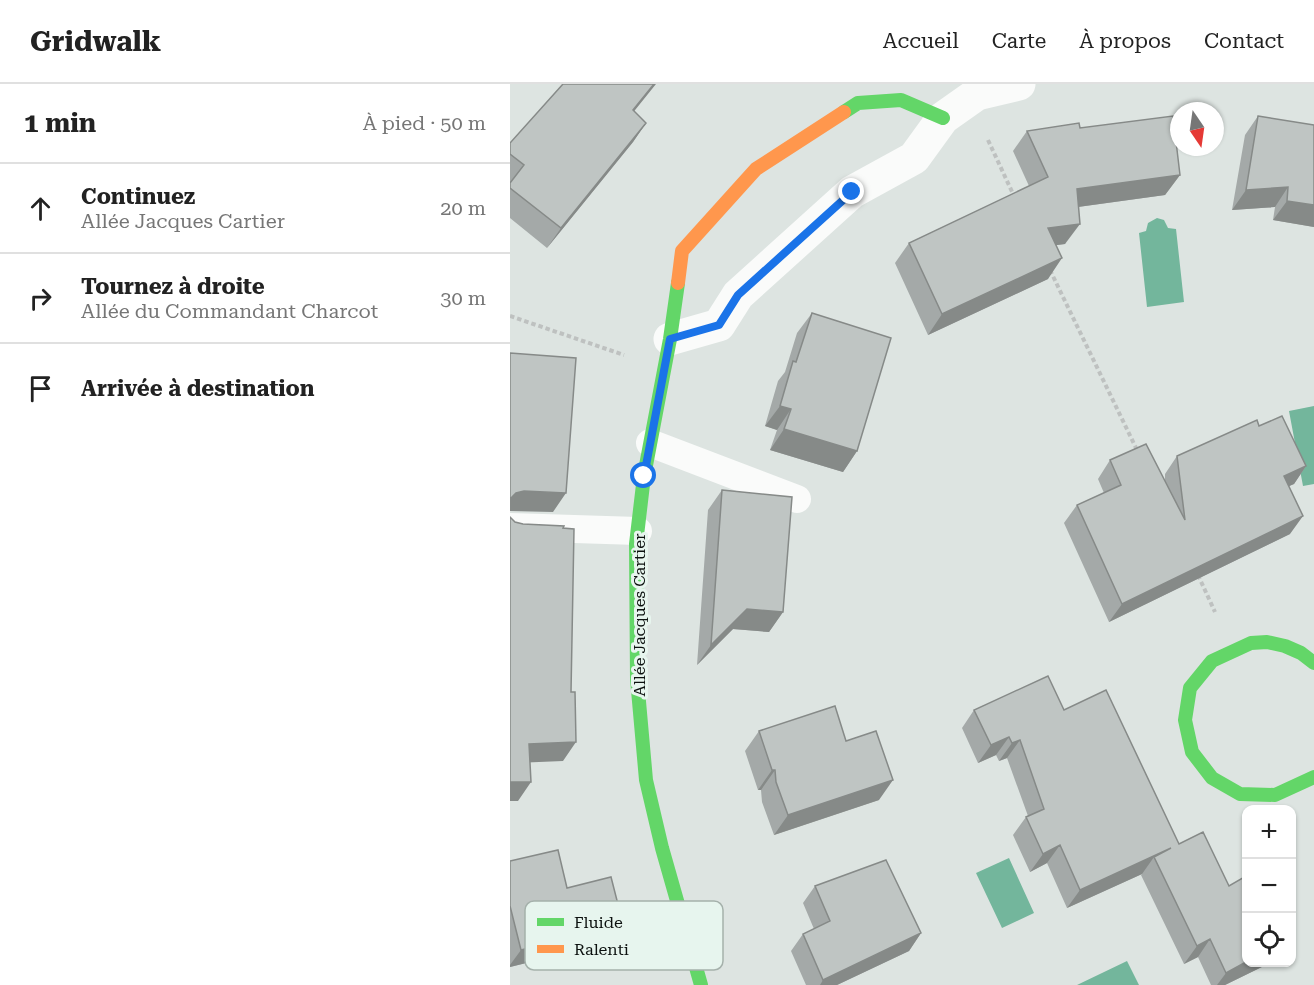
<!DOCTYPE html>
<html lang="fr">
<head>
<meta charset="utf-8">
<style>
  :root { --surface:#fff; --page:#f2f2f2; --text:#222; --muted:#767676; --line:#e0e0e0 }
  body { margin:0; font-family:"Roboto Serif",serif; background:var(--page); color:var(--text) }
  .controls { position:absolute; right:18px; bottom:18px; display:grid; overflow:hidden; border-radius:12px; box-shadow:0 2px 4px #0004 }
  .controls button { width:54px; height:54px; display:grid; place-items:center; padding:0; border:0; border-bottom:2px solid var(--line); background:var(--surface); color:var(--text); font:30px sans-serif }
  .compass { position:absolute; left:660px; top:18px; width:54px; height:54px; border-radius:50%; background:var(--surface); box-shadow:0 2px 4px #0004; rotate:167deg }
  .stop { position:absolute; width:18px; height:18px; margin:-14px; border:4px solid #1a73e8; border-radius:50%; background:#fff }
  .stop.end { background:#1a73e8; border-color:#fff; box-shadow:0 2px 6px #0008 }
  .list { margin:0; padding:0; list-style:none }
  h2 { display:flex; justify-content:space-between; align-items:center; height:78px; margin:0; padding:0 24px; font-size:26px }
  h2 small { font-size:20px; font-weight:400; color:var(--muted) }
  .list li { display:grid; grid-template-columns:39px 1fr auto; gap:18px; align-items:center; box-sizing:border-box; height:90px; padding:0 24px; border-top:2px solid var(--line) }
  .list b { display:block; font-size:22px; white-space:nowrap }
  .list p { margin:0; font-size:20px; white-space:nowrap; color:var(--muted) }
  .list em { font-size:20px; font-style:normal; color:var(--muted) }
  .icon { flex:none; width:33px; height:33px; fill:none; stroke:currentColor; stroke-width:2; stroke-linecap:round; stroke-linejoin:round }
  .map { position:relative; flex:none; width:804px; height:901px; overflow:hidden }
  header { display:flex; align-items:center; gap:36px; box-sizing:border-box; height:84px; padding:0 30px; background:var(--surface); border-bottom:2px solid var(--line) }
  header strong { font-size:28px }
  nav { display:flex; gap:33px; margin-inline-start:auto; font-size:21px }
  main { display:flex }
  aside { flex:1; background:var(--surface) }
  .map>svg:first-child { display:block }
  .water { fill:#73b69c }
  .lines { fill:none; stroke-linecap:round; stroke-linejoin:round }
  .path { stroke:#bec1c0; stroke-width:4; stroke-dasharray:4.5 3; stroke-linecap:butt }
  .lane { stroke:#fafbfa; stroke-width:28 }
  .street { stroke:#fafbfa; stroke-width:33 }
  .fast { stroke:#63d668; stroke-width:14 }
  .slow { stroke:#ff974d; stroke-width:14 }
  .wall { fill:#a4a9a8 }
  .shaded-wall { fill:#868a88 }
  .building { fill:#bfc5c3; stroke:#868a88; stroke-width:1.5 }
  .route { stroke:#1a73e8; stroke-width:8 }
  .labels { text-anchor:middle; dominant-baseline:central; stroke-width:6; stroke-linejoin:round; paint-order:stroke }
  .street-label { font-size:16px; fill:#0c110f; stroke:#e7f5ee }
  .key { fill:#e7f5ee; stroke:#a5b1ab; stroke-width:1.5 }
  .key-label { font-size:16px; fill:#0c110f }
</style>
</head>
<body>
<header>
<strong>Gridwalk</strong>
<nav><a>Accueil</a><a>Carte</a><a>À propos</a><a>Contact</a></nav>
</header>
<main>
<aside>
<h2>1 min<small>À pied · 50 m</small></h2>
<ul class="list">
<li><svg class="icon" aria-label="ahead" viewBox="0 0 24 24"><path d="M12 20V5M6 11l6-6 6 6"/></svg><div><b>Continuez</b><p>Allée Jacques Cartier</p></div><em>20 m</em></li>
<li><svg class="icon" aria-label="right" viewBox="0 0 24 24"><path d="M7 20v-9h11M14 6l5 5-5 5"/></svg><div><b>Tournez à droite</b><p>Allée du Commandant Charcot</p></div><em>30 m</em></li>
<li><svg class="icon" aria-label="arrive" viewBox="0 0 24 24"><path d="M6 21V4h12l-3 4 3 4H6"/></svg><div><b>Arrivée à destination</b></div></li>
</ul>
</aside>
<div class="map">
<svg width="804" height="901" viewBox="0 0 804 901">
  <rect width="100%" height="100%" fill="#dde4e1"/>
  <!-- water -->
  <path class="water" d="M647 134 654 136 658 144 666 145 674 218 637 223 629 149 636 147 638 139Z
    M804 322V400L793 402 779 327Z
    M499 774 524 829 492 844 466 789Z
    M617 877 629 901H567Z"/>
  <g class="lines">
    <!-- path -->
    <path class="path" d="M478 56 504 112
      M540 186 628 368
      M0 232 114 271
      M688 491 705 528"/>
    <!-- lane -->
    <path class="lane" d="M140 359 287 415
      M0 443 128 447"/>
    <!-- street -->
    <path class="street" d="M160 255 209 241 228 211 342 108 404 74 433 34 467 10 509 0"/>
    <!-- fast -->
    <path class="fast" d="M334 28 348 19 391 16 433 34
      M168 199 160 255 134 392 126 460 127 595 136 696 152 764 191 901
      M804 579 791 569 775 562 757 558 741 559 702 577 680 604 675 636 682 668 702 694 730 710 765 711 804 693"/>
    <!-- slow -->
    <path class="slow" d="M168 199 172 167 246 85 334 28"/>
  </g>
  <!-- wall -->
  <path class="wall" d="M124 28 136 39 123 58 37 164 0 134V59Z
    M748 32 804 143 763 136 765 123 722 126 735 51Z
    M570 44 670 91 655 111 568 123 555 160 546 161 538 195 418 251 385 179 399 159 519 102 503 67 517 47Z
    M302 229 347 367 333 388 260 366 267 346 255 342 268 297 275 288 287 249Z
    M749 342 796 382 784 400 779 402 780 450 599 538 554 439 567 421 594 409 588 395 600 376 655 398V390L667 372Z
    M212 406 273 528 259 548 223 545 187 581 198 426Z
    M464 626H554L669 760 736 879H760L715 901H701L688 873 674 880 631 791 632 790 557 824 537 779 520 788 503 751 516 733 518 732 497 674 489 677 486 671 468 679 452 644Z
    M249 647 336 657 369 716 264 751 252 718 251 706H248L235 667Z
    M0 777 57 804 101 858 0 883Z
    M305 802 411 849 399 867 327 901H296L281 867 293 850 304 845 293 819Z"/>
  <!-- shaded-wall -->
  <path class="shaded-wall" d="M144 0H146L109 46 123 26Z
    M136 39 123 58 37 164 51 144Z
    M670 91 655 111 553 125 567 105Z
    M778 103 765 123 722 126 736 106Z
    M777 117 804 121V143L763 136Z
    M570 140 555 160 524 164 538 144Z
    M552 174 538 195 418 251 432 230Z
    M270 322 281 325 267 346 255 342Z
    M274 345 347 367 333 388 260 366Z
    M796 382 784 400 761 410 774 392Z
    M14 407 56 409 43 428 0 427V415L6 409Z
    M793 432 780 450 599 538 612 520Z
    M237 525 273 528 259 548 223 545 187 581 201 561Z
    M499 653 486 671 468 679 481 661Z
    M510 656 497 674 489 677 502 659Z
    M66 658 53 677 5 679 19 660Z
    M262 686H265L251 706H248Z
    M383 696 369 716 264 751 278 731Z
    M0 698H21L8 717H0Z
    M550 761 537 779 520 788 533 770Z
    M661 764 644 773 632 790 557 824 570 806Z
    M113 840 101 858 0 883V881L11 866Z
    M411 849 399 867 327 901H310L313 896Z
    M700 855 688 873 674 880 687 862Z
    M736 878 760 879 715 901H707L716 889Z"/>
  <!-- building -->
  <path class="building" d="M53 0H144L123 26 136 39 51 144 0 104V99L14 81 0 70V59Z
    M663 32 670 91 567 105 570 140 538 144 552 174 432 230 399 159 538 93 517 47 569 39 570 44Z
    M748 32 804 41V121L777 117 778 103 736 106Z
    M302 229 381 254 347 367 274 345 281 325 270 322 283 277 286 278Z
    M0 269 66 274 56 409 14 407 6 409 0 415Z
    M772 332 796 382 774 392 793 432 612 520 567 421 611 401 600 376 636 360 675 436 667 372 747 336 749 342Z
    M212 406 282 413 273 528 237 525 201 561Z
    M0 433 5 438 13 440 54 442 53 444 64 445 61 608H65L66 658 19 660 21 698H0Z
    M538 592 554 626 596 606 669 760 693 748 719 802 736 792V878L716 889 700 855 687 862 644 773 661 764 570 806 550 761 533 770 516 733 534 725 510 656 502 659 499 653 481 661 464 626Z
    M325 622 336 657 366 647 383 696 278 731 266 698 265 686H262L249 647Z
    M48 766 57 804 101 793 113 840 11 866 0 822V777Z
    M376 776 411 849 313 896 293 850 320 837 305 802Z"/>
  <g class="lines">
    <!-- route -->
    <path class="route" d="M134 392 160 255 209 241 228 211 342 108"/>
  </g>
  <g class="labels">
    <!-- street labels -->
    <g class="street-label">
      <text transform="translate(129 531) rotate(-90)">Allée Jacques Cartier</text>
    </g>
  </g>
  <!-- legend -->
  <rect x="15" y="817" width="198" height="69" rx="9" class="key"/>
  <rect x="27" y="834" width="27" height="8" fill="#63d668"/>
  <rect x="27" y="861" width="27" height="8" fill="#ff974d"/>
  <g class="key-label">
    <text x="64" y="844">Fluide</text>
    <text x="64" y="871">Ralenti</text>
  </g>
</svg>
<div class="controls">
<button>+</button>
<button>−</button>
<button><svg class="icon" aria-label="locate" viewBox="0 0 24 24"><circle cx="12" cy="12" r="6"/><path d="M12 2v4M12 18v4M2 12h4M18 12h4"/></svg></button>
</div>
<svg class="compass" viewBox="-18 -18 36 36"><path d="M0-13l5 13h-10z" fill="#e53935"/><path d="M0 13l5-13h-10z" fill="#767676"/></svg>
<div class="stop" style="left:134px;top:392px"></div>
<div class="stop end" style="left:342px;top:108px"></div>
</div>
</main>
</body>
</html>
